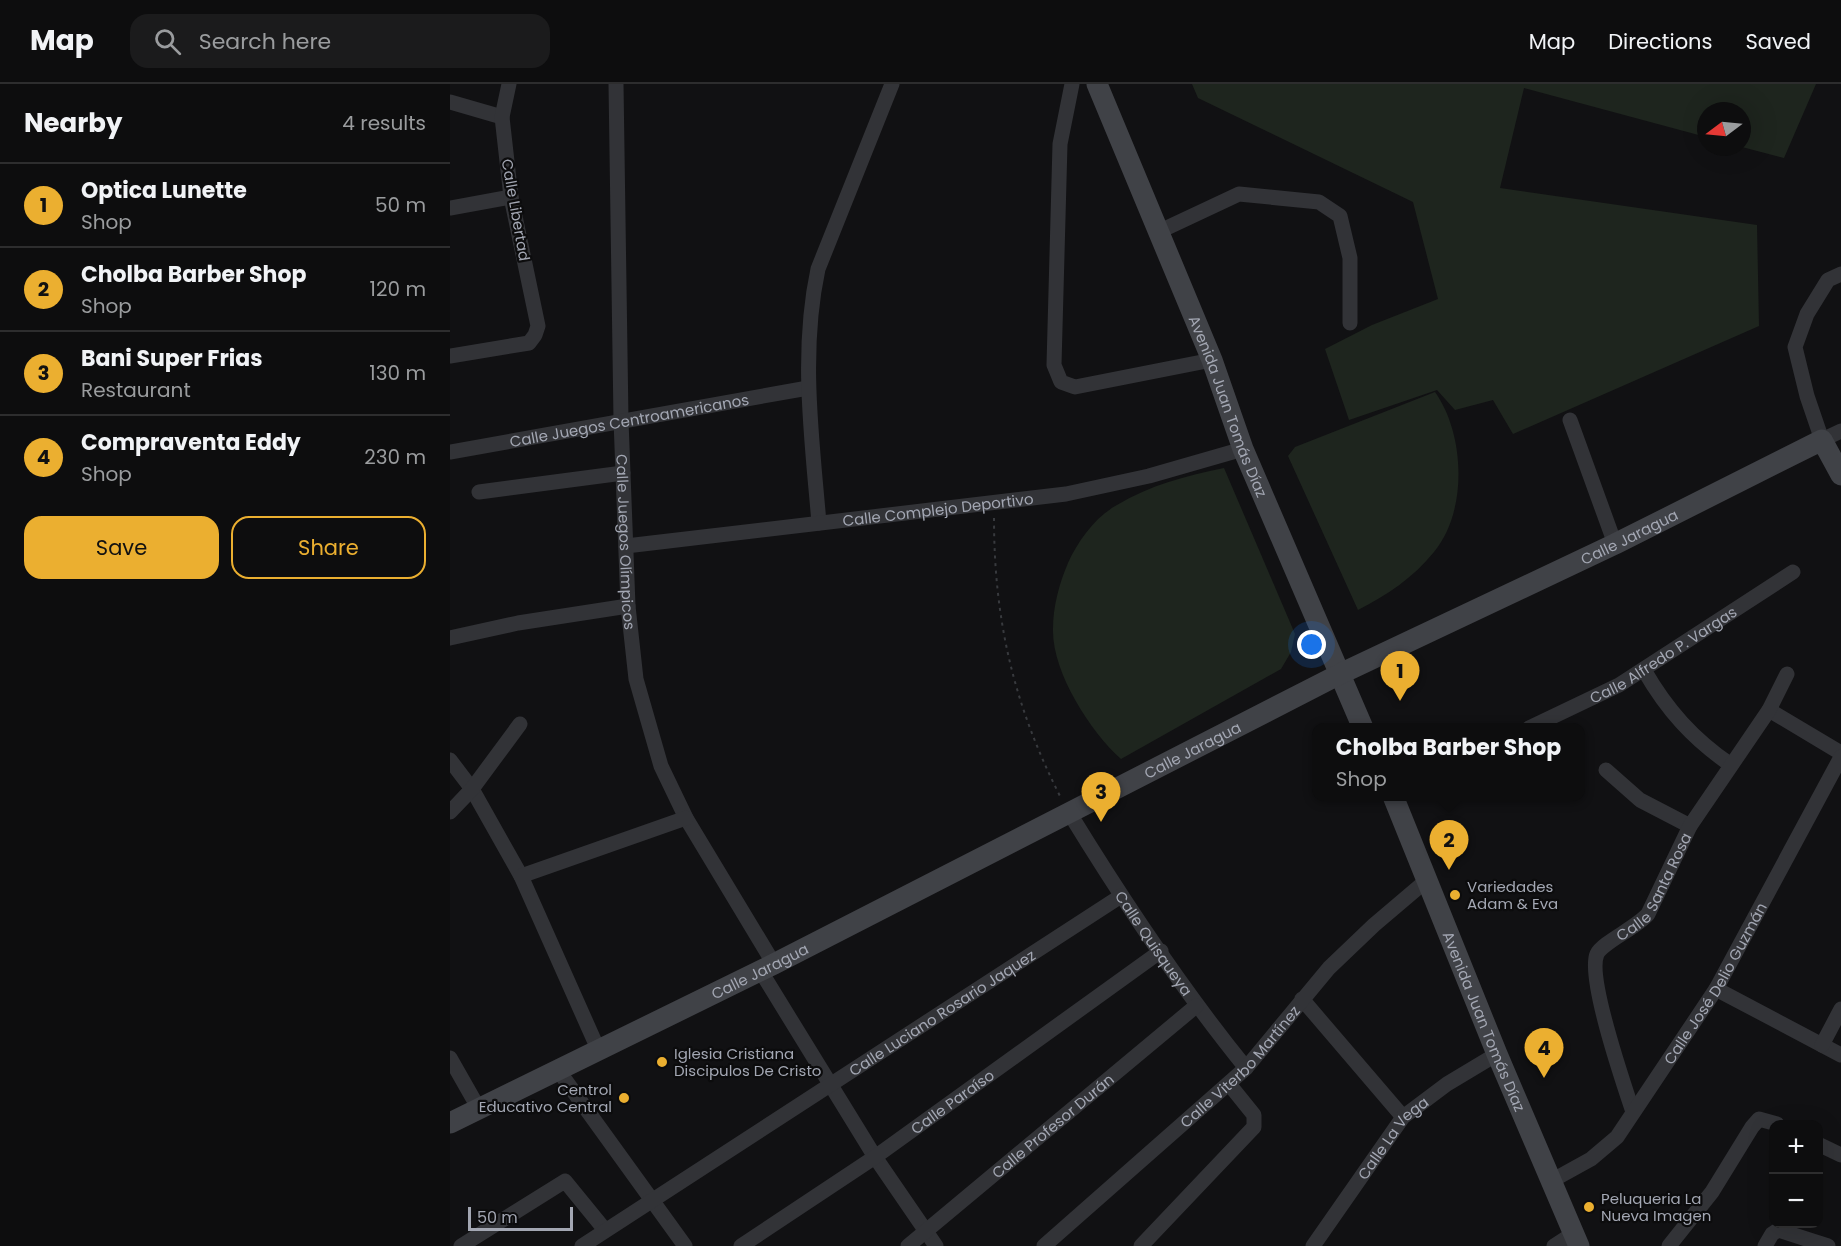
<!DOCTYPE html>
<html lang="en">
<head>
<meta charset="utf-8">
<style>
  :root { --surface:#0d0d0e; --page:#1b1b1c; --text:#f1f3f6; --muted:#9a9c9e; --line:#2d2d2e; --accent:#ebaf30 }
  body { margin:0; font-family:Poppins,sans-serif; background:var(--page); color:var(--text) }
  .controls { position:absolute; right:18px; bottom:18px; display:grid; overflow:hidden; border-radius:12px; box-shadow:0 6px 24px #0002 }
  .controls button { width:54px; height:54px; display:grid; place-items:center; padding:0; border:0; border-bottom:2px solid var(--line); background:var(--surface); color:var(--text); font:30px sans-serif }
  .compass { position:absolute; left:1247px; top:18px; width:54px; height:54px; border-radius:50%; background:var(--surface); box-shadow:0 6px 24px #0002; rotate:254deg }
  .scale { position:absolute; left:18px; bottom:15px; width:105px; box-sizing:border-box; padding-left:6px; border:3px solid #a3a7b3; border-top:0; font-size:16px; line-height:21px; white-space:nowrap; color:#a3a7b3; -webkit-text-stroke:4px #0c0c0d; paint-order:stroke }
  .you { position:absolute; left:862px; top:561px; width:21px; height:21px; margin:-15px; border:4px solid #fff; border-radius:50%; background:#1a73e8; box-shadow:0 0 0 9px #1a73e833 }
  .badge { display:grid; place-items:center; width:39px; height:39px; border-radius:50%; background:var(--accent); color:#111; font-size:20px; font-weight:700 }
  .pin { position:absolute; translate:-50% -50px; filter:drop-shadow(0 2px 3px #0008) }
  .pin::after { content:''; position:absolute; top:32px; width:21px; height:18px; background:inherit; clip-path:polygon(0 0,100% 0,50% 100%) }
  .popup { position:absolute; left:862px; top:639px; width:273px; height:78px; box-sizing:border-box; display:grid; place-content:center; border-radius:12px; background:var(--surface); filter:drop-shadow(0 2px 4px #0005); font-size:20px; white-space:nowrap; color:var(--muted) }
  .popup b { font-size:22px; color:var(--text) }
  .popup::after { content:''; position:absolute; left:50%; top:100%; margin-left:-12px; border:12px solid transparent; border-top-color:var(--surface) }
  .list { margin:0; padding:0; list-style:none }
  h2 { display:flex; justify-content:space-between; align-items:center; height:78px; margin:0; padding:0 24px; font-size:26px }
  h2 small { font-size:20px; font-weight:400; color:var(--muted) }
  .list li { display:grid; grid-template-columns:39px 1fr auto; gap:18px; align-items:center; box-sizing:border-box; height:84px; padding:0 24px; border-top:2px solid var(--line) }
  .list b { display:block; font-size:22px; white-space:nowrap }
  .list p { margin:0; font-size:20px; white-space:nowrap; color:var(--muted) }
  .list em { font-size:20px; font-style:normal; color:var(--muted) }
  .actions { display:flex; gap:12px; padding:18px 24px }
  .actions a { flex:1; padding:14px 0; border:2px solid var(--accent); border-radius:18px; text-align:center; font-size:21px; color:var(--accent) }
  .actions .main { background:var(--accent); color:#111 }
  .icon { flex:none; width:33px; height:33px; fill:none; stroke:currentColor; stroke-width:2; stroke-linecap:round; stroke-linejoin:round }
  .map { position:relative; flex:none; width:1391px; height:1162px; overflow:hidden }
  header { display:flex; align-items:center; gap:36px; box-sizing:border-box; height:84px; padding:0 30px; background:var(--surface); border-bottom:2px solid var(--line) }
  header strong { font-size:28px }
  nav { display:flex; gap:33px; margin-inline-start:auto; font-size:21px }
  .search { width:420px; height:54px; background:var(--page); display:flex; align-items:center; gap:15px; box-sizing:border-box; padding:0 21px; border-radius:18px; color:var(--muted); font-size:22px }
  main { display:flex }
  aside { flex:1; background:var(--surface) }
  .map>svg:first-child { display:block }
  .green { fill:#1e251e }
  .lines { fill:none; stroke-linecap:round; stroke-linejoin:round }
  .path { stroke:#383a3e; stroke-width:2; stroke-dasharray:3 4.5; stroke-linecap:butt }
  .street { stroke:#323337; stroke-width:15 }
  .secondary { stroke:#404247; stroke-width:21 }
  .poi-dot { fill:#ebaf30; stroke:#0c0c0d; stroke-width:2 }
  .labels { text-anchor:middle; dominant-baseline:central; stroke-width:4.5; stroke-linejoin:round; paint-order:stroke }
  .street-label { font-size:15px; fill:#a3a7b3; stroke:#0c0c0d }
  .poi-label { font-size:15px; fill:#a3a7b3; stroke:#0c0c0d; text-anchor:start }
</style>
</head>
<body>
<header>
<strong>Map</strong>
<div class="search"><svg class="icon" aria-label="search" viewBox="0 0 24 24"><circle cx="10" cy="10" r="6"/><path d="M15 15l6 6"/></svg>Search here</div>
<nav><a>Map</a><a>Directions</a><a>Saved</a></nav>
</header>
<main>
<aside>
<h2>Nearby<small>4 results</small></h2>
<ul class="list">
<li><span class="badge">1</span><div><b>Optica Lunette</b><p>Shop</p></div><em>50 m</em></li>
<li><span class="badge">2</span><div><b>Cholba Barber Shop</b><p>Shop</p></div><em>120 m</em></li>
<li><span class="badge">3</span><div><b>Bani Super Frias</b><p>Restaurant</p></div><em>130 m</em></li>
<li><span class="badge">4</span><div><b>Compraventa Eddy</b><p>Shop</p></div><em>230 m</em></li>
</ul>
<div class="actions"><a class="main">Save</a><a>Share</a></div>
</aside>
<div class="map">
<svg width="1391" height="1162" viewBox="0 0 1391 1162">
  <rect width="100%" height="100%" fill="#111113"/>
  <!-- green -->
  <path class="green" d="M742 0H1366L1334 74 1292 63V27H1256V53L1074 4 1050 104 1307 141 1309 242 1063 350 1043 316 1005 326 987 306 899 336 875 265 922 241 988 215 963 118 748 14Z
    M985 308C1015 350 1018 427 984 468 963 494 937 511 908 526L838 372 845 363Z
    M774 384 845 550 841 568 831 585 671 675C640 647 602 588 603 545 603 523 609 500 618 479 628 457 645 433 667 421 700 401 736 392 774 384Z"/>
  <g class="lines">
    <!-- path -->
    <path class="path" d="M544 434C544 537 564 622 611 714"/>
    <!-- street -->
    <g class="street">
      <path id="s1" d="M166 0 171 336 178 522 186 595 211 682 236 734 324 880"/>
      <path d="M622 0 610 60 604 281 611 298 625 303 762 276"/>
      <path d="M0 18 52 33"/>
      <path d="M0 124 61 113"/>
      <path d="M708 148 789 110 869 118 890 132 900 174V239"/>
      <path d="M1391 190 1378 196 1357 230 1345 263 1357 312 1372 356 1391 347"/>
      <path d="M0 272 79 259 85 251 88 242 61 113 52 33 59 0"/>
      <path d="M1120 336 1165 460"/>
      <path id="s2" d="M0 368 358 304"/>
      <path d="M29 408 173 389"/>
      <path d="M369 439C362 355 350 269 368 185L442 0"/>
      <path id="s3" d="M176 462 616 410 699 392 793 365"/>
      <path d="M0 554 68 539 178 522"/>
      <path d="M1194 586C1217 626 1243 655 1281 681"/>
      <path d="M1319 626 1391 669"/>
      <path id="s4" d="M1079 644 1169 601 1343 488"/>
      <path d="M0 676 22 705 71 792"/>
      <path d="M1156 686 1190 716 1240 742"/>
      <path d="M0 728 22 705 70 640"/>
      <path id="s5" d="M620 730C674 818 731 904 796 984"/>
      <path d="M310 886 425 1073 486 1162"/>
      <path d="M1266 905 1391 971"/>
      <path d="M852 915 953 1033"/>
      <path d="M1372 961 1391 925"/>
      <path d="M148 965 71 792 236 734"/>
      <path d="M0 974 29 1025"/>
      <path d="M108 986 235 1162"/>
      <path id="s6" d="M1183 1028C1174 1001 1137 893 1147 870 1153 858 1186 844 1198 830L1240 742 1319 626 1337 590"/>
      <path d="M1368 1060 1391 1071"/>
      <path id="s7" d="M1103 1096 1141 1075 1167 1053 1266 905 1391 673"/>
      <path d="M11 1162 115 1097 155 1146"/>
      <path id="s8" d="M132 1162 671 812"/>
      <path id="s9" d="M291 1162 425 1073 711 867"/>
      <path id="s10" d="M458 1162 746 922"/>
      <path id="s11" d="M594 1162 796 984 879 884 924 841 977 796"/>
      <path d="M691 1162 804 1043V1031L779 1000"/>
      <path id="s12" d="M863 1162 953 1033 997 1000 1047 970"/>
      <path d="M1104 1162 1124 1149"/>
      <path d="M1219 1162 1262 1108 1302 1043 1309 1035 1327 1040"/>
      <path d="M1315 1162 1322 1150 1328 1146 1378 1162"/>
    </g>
    <!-- secondary -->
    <g class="secondary">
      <path id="s13" d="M647 0 762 276 793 365 913 644"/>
      <path id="s14" d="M943 712 1047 970 1129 1162"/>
      <path id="s15" d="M0 1039 324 880 890 590 1165 460 1372 356 1391 391"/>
    </g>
  </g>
  <!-- markers -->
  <g class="poi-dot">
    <circle cx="1005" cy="811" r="6"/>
    <circle cx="212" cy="978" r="6"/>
    <circle cx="174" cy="1014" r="6"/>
    <circle cx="1139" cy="1123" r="6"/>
  </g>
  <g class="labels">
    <!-- street labels -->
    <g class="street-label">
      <text transform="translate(66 126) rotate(80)">Calle Libertad</text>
      <text stroke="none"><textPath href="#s13" startOffset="348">Avenida Juan Tomás Díaz</textPath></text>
      <text stroke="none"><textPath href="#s2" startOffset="182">Calle Juegos Centroamericanos</textPath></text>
      <text stroke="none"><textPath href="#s3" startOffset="314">Calle Complejo Deportivo</textPath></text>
      <text stroke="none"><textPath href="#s15" startOffset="1317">Calle Jaragua</textPath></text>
      <text stroke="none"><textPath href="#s1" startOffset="458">Calle Juegos Olímpicos</textPath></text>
      <text stroke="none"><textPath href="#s4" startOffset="153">Calle Alfredo P. Vargas</textPath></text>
      <text stroke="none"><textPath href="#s15" startOffset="831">Calle Jaragua</textPath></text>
      <text stroke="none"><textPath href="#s6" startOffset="254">Calle Santa Rosa</textPath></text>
      <text stroke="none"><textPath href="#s5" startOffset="154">Calle Quisqueya</textPath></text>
      <text stroke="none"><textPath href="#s15" startOffset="345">Calle Jaragua</textPath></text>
      <text stroke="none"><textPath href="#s7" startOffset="260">Calle José Delio Guzmán</textPath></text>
      <text stroke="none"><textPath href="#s8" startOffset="429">Calle Luciano Rosario Jaquez</textPath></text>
      <text stroke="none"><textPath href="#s14" startOffset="243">Avenida Juan Tomás Díaz</textPath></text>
      <text stroke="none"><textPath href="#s11" startOffset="266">Calle Viterbo Martínez</textPath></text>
      <text stroke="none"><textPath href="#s9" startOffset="256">Calle Paraíso</textPath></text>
      <text stroke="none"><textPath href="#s10" startOffset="188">Calle Profesor Durán</textPath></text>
      <text stroke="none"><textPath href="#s12" startOffset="135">Calle La Vega</textPath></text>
    </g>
    <!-- poi labels -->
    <g class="poi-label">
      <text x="1017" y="802">Variedades<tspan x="1017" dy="17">Adam &amp; Eva</tspan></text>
      <text x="224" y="969">Iglesia Cristiana<tspan x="224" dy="17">Discipulos De Cristo</tspan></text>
      <text x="162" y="1005" text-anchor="end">Centrol<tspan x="162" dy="17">Educativo Central</tspan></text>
      <text x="1151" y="1114">Peluqueria La<tspan x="1151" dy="17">Nueva Imagen</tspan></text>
    </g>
  </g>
</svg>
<div class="controls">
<button>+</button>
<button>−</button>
</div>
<svg class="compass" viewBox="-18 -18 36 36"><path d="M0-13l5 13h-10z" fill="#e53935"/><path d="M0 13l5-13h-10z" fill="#9a9c9e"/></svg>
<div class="scale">50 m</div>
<div class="you"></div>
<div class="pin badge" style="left:950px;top:617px">1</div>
<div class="pin badge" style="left:999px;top:786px">2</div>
<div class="popup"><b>Cholba Barber Shop</b>Shop</div>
<div class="pin badge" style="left:651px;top:738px">3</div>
<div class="pin badge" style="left:1094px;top:994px">4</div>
</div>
</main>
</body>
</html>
